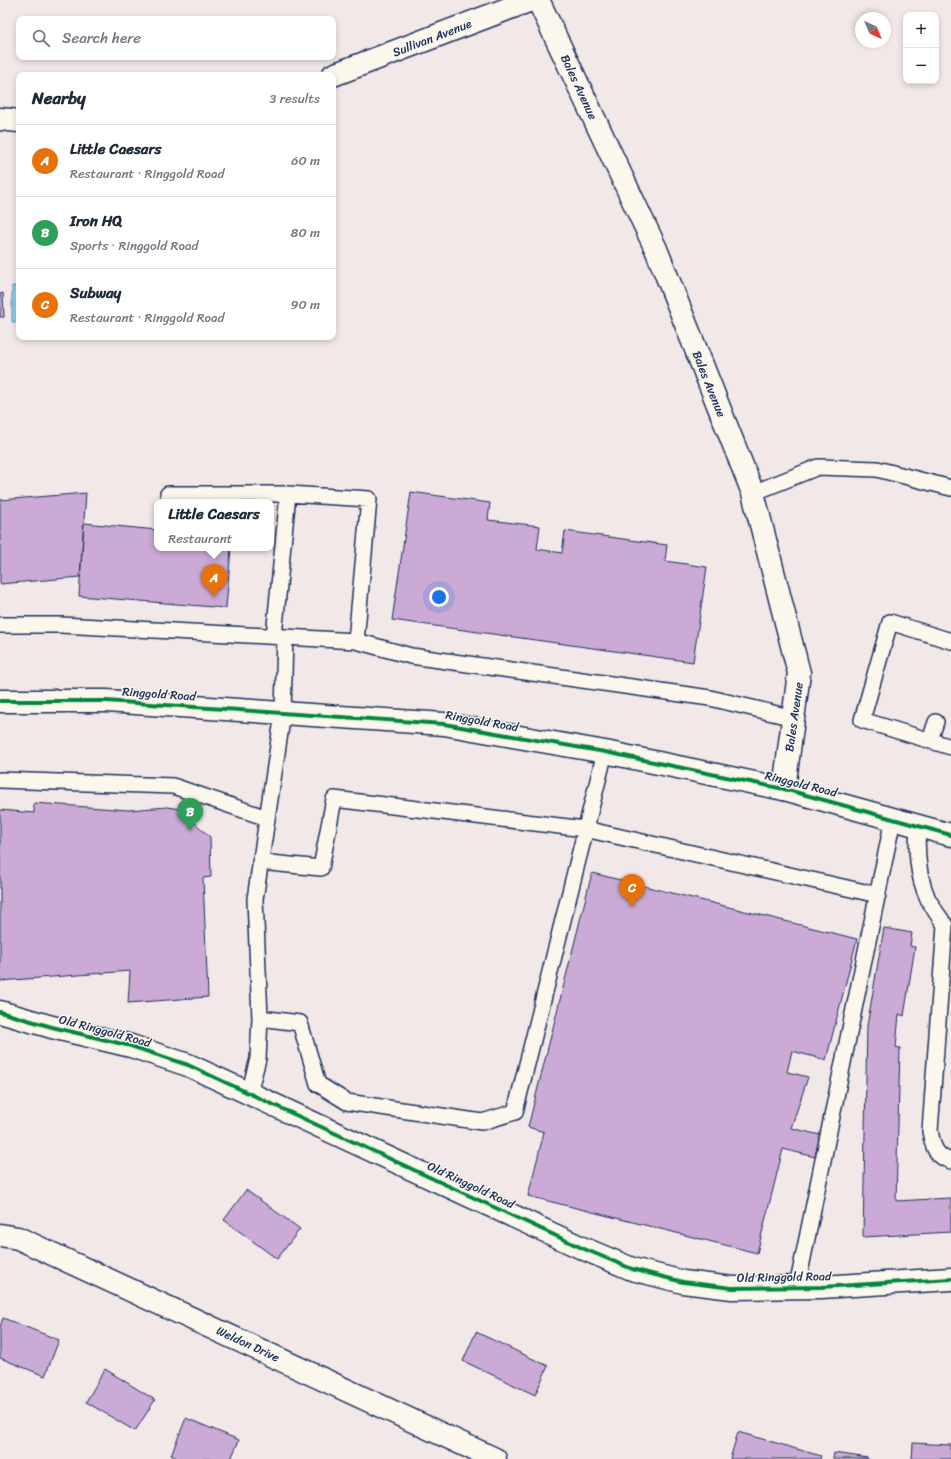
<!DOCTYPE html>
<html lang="en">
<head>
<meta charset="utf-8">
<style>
  :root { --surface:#fff; --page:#f2f2f3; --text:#1f2937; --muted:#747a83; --line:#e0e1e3; --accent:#ea580c }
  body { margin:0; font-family:Sriracha,sans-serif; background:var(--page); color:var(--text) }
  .controls { position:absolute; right:12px; top:12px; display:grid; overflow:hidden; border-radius:8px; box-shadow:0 2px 6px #0003 }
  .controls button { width:36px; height:36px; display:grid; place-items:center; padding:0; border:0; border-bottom:1px solid var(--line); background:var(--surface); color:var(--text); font:20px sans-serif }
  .compass { position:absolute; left:855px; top:12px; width:36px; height:36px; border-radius:50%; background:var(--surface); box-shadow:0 2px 6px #0003; rotate:136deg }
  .you { position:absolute; left:439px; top:597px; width:14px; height:14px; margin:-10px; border:3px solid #fff; border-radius:50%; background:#1a73e8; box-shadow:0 0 0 6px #1a73e833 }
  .badge { display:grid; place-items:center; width:26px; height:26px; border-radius:50%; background:var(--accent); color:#fff; font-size:13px; font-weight:700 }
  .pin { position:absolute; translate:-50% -33px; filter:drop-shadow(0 1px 2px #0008) }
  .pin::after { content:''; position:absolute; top:21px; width:14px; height:12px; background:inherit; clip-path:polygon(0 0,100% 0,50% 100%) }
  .popup { position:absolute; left:154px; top:499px; width:120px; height:52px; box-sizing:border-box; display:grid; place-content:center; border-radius:8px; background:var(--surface); filter:drop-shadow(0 1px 3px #0005); font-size:13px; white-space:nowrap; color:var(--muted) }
  .popup b { font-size:15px; color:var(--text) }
  .popup::after { content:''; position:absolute; left:50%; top:100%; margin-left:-8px; border:8px solid transparent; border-top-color:var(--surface) }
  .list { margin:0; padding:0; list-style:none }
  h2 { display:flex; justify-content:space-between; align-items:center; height:52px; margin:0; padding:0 16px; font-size:17px }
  h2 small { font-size:13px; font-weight:400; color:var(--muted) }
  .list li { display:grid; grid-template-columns:26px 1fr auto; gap:12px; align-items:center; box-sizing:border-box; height:72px; padding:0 16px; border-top:1px solid var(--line) }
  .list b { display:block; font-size:15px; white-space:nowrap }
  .list p { margin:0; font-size:13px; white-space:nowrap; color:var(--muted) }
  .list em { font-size:13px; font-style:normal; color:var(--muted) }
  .icon { flex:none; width:22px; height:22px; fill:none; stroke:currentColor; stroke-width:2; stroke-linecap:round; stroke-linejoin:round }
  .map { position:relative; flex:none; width:951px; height:1459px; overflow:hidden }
  .search { position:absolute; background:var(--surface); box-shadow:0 2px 6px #0003; left:16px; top:16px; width:320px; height:44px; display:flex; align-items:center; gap:10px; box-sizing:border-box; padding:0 14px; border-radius:8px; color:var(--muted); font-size:15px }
  .panel { position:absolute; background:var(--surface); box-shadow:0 2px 6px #0003; left:16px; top:72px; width:320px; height:268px; border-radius:8px }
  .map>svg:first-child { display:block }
  .water { fill:#8bd0ec; stroke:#5e90b3 }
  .building { fill:#cbaad5; stroke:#1b2f5e }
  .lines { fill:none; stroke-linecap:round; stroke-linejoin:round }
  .service-casing { stroke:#1b2f5e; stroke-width:18 }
  .minor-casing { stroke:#1b2f5e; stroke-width:25 }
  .primary-casing { stroke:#1b2f5e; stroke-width:25 }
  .service { stroke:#fbf7ec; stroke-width:15 }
  .minor { stroke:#fbf7ec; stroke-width:22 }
  .primary { stroke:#fbf7ec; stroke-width:22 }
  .cycleway-casing { stroke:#fbf7ec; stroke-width:6 }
  .cycleway { stroke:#00873e; stroke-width:4 }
  .labels { text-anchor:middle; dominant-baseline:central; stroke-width:3; stroke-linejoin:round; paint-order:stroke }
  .street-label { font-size:12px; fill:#1b2f5e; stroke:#fbf7ec }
</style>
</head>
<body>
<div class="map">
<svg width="951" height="1459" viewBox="0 0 951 1459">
  <rect width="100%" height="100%" fill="#f1e8e7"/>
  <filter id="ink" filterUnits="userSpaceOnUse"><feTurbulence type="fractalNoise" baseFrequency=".025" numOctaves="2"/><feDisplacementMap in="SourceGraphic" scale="8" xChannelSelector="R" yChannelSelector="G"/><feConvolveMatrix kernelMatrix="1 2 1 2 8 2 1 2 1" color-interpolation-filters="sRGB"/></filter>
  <g filter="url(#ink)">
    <!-- water -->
    <path class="water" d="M12 286 19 287V322H12Z"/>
    <!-- building -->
    <path class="building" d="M3 293 4 317H0V294Z
      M411 492 490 503 488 520 540 526 537 549 562 553 565 531 667 545 665 561 707 567 693 662 392 620Z
      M86 493 80 577 0 584V500Z
      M84 523 157 530V548H231L226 608 79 596Z
      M34 803 128 810 167 807 180 809 210 837 211 877 203 878 208 997 128 1003 130 971 0 981V810L34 813Z
      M592 873 857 939 826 1060 792 1051 787 1072 808 1077 791 1128 820 1135 815 1157 783 1149 757 1253 528 1196 544 1132 528 1127Z
      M884 928 912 933 910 946 915 947 904 1016 899 1014 896 1047 900 1048 896 1201 951 1198V1232L863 1237 867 1026Z
      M246 1190 300 1229 277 1259 224 1220Z
      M3 1318 59 1340 45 1376 0 1358V1327Z
      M476 1332 548 1366 535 1395 463 1361Z
      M105 1369 155 1400 135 1431 86 1402Z
      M186 1418 239 1440 231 1459H179L171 1455Z
      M738 1432 821 1456 820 1459H730Z
      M913 1443 951 1445V1459H912Z
      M834 1453 868 1458V1459H833Z"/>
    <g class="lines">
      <defs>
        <path id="service" d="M753 493 818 467 877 469 951 488
          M168 494H288
          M0 625H61L285 637 283 713 255 899 260 1018 258 1059 249 1093
          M274 636 288 494 369 499 356 641 285 637
          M356 641 411 656 710 698 794 718
          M951 641 890 622 862 720 951 747
          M930 740 936 722
          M0 780 173 786 267 818
          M918 826C916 851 917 875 928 899 933 908 939 917 945 925L930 1131C933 1147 935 1156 951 1161
          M260 862 321 868 334 799 585 829 878 895
          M260 1018 300 1023 318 1084 347 1102 482 1122 515 1112 605 752
          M797 1287 893 819"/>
        <path id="minor" d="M538 0 656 249 753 493 799 673 784 789
          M333 75 531 0
          M0 119 19 121
          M0 1012 52 1027 131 1046 188 1065 582 1248 632 1269 683 1282 732 1288 821 1287 951 1279
          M0 1235 18 1238 495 1459"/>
        <path id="primary" d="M0 701H106L444 724 605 752 784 789 951 835"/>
      </defs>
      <!-- service casing -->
      <use href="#service" class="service-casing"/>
      <!-- minor casing -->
      <use href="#minor" class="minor-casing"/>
      <!-- primary casing -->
      <use href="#primary" class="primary-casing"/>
      <!-- service -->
      <use href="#service" class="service"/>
      <!-- minor -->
      <use href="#minor" class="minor"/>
      <!-- primary -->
      <use href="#primary" class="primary"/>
      <defs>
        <path id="cycleway" d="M0 701H106L444 724 605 752 784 789 951 835
          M0 1012 52 1027 131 1046 188 1065 582 1248 632 1269 683 1282 732 1288 821 1287 951 1279"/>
      </defs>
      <!-- cycleway casing -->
      <use href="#cycleway" class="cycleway-casing"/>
      <!-- cycleway -->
      <use href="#cycleway" class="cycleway"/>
    </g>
  </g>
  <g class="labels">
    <!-- street labels -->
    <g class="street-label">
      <text transform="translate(432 38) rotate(-21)">Sullivan Avenue</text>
      <text transform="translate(579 87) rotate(65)">Bales Avenue</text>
      <text transform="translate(709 384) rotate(68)">Bales Avenue</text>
      <text transform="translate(159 694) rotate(4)">Ringgold Road</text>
      <text transform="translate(794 717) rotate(-82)">Bales Avenue</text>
      <text transform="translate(482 721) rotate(10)">Ringgold Road</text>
      <text transform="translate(801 784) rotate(14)">Ringgold Road</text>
      <text transform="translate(105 1031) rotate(15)">Old Ringgold Road</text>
      <text transform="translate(471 1185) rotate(25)">Old Ringgold Road</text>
      <text transform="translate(784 1277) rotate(-1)">Old Ringgold Road</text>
      <text transform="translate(248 1344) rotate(25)">Weldon Drive</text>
    </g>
  </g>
</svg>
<div class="controls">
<button>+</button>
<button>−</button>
</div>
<svg class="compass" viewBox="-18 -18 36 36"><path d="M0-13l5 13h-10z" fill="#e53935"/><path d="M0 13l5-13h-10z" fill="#747a83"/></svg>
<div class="you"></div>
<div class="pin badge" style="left:214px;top:597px;background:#e8710a">A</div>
<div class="popup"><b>Little Caesars</b>Restaurant</div>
<div class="pin badge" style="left:190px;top:831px;background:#2e9e5b">B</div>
<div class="pin badge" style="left:632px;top:907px;background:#e8710a">C</div>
<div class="search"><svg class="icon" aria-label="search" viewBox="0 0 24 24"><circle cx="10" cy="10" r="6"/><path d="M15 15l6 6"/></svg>Search here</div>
<section class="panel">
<h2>Nearby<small>3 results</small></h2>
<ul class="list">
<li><span class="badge" style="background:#e8710a">A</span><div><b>Little Caesars</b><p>Restaurant · Ringgold Road</p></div><em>60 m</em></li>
<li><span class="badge" style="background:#2e9e5b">B</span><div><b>Iron HQ</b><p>Sports · Ringgold Road</p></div><em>80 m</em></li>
<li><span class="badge" style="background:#e8710a">C</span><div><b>Subway</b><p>Restaurant · Ringgold Road</p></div><em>90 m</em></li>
</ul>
</section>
</div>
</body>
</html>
